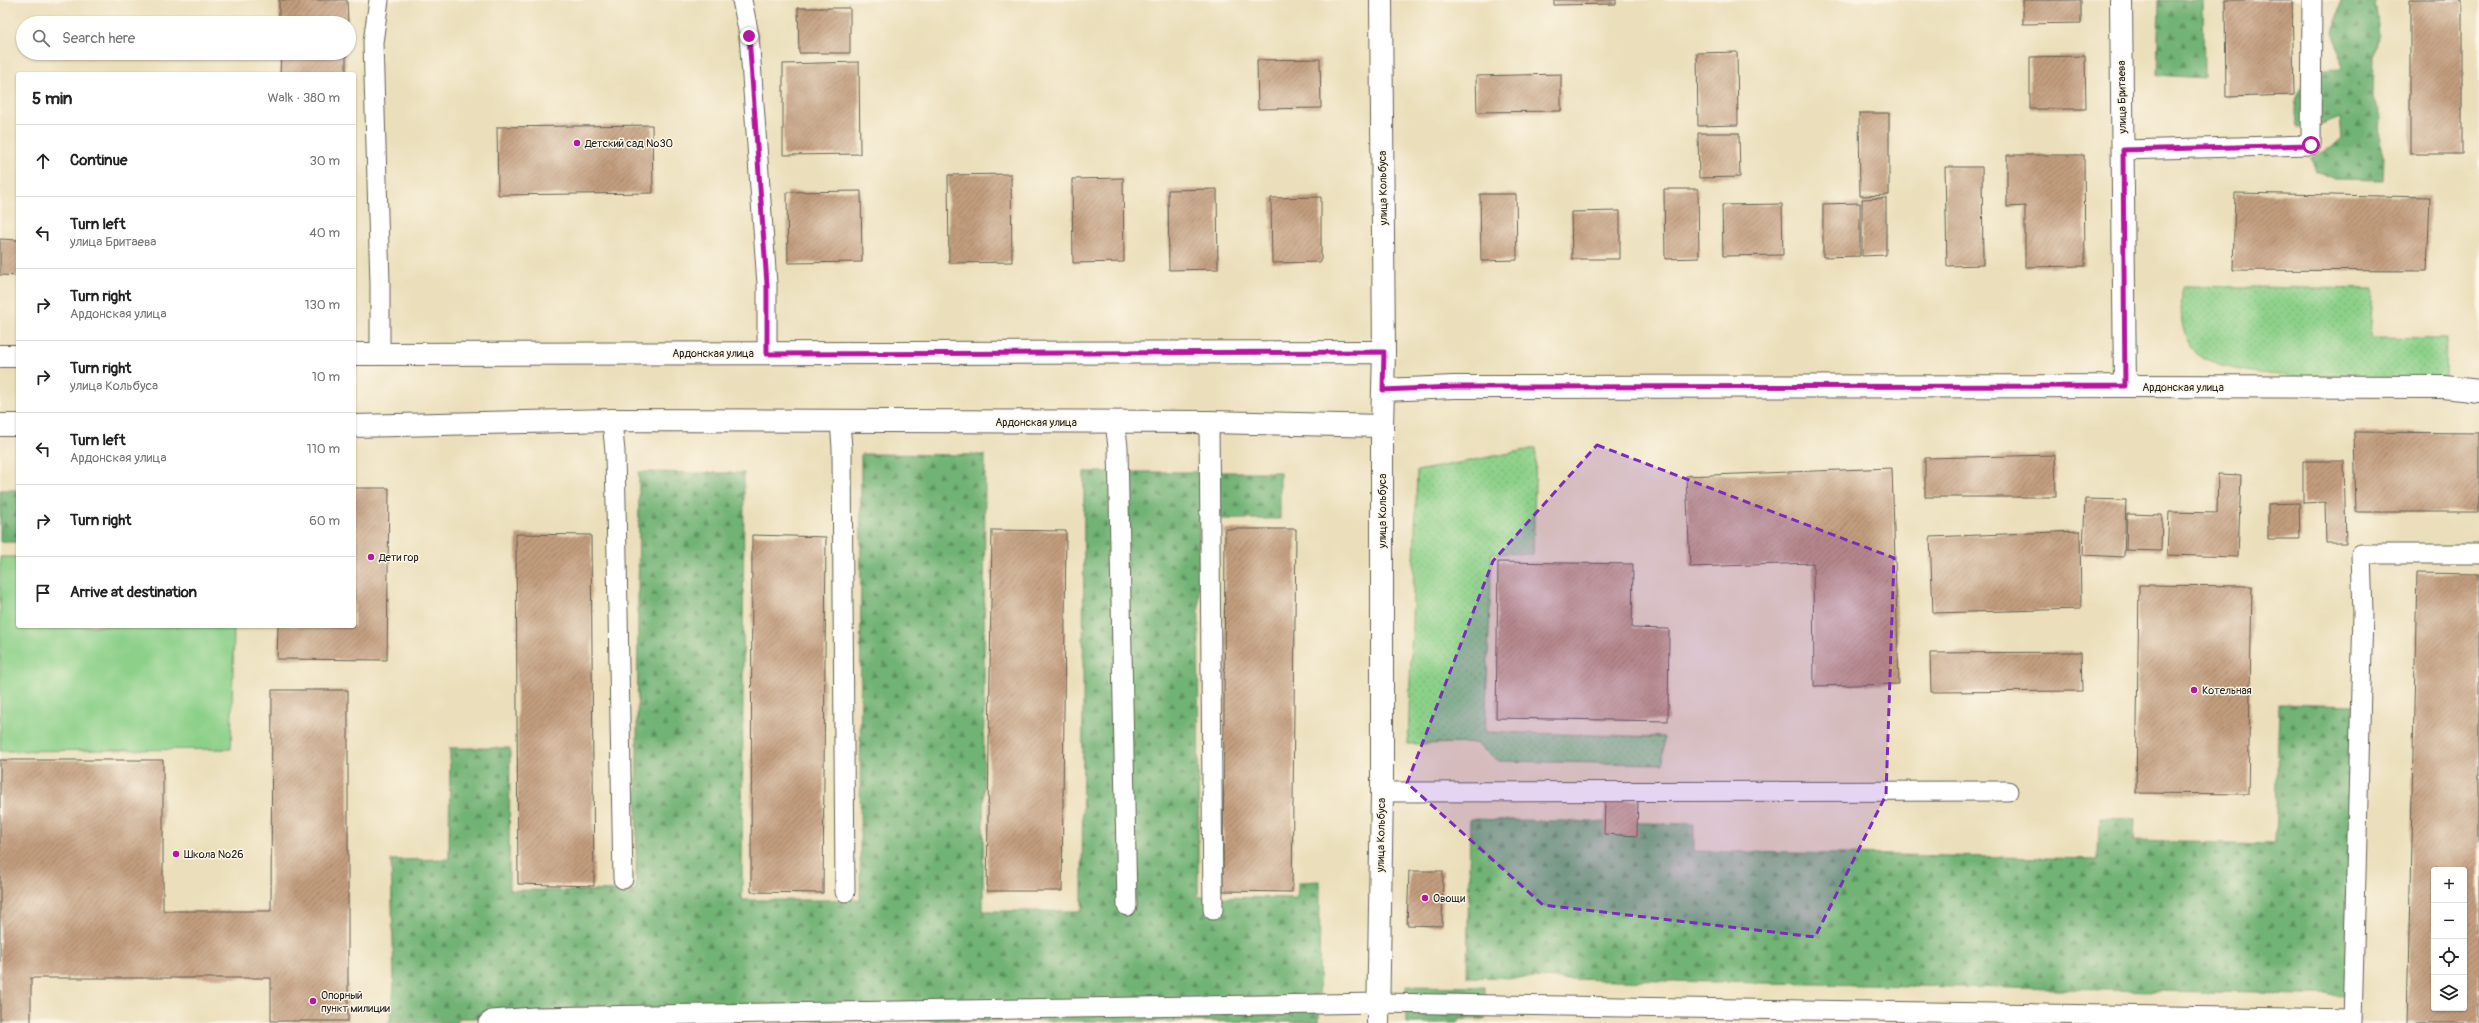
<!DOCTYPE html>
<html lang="en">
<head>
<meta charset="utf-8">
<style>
  :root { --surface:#fff; --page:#f2f2f2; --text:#222; --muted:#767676; --line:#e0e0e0 }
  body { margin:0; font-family:Pangolin,sans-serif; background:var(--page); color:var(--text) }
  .controls { position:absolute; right:12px; bottom:12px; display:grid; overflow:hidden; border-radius:4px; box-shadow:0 1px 3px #0004 }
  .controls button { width:36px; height:36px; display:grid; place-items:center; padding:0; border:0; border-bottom:1px solid var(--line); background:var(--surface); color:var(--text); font:20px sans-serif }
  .stop { position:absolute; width:12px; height:12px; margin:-9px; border:3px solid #b5179e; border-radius:50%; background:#fff }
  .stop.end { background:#b5179e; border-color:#fff; box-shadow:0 1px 4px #0008 }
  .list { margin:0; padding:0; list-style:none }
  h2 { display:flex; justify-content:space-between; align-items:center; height:52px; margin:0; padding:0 16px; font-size:17px }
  h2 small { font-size:13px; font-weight:400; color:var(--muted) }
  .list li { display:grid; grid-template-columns:26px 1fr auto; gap:12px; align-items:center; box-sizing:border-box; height:72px; padding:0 16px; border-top:1px solid var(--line) }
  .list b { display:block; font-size:15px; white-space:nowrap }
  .list p { margin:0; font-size:13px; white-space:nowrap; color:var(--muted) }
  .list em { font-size:13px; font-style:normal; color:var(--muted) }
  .icon { flex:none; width:22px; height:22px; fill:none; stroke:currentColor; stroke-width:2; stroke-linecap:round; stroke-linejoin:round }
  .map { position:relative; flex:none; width:2479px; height:1023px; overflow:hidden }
  .search { position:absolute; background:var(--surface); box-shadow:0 1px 3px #0004; left:16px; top:16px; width:340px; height:44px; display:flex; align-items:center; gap:10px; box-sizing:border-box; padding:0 14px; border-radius:22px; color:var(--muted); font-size:15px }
  .panel { position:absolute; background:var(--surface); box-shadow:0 1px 3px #0004; left:16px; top:72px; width:340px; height:556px; border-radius:4px }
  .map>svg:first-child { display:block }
  .grass { fill:url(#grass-dots); stroke:#547652 }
  .forest { fill:url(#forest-firs); stroke:#466748 }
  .green { fill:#8cd089; stroke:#547652 }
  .building { fill:url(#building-hatch); fill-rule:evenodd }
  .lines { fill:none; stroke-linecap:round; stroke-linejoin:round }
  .lane-casing { stroke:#646054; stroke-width:21 }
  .street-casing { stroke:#646054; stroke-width:24 }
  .secondary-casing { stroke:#646054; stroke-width:24 }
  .lane { stroke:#fff; stroke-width:19 }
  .street { stroke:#fff; stroke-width:22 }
  .secondary { stroke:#fff; stroke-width:22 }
  .route { stroke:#b5179e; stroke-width:5 }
  .marked { fill:#7b2cbf; fill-opacity:0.2; stroke:#7b2cbf; stroke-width:3; stroke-dasharray:8 5; stroke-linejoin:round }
  .poi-dot { fill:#b5179e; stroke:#fcf5e5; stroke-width:1.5 }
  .labels { text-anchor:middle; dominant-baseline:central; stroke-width:3; stroke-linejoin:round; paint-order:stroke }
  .street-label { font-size:11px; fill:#1c1c1c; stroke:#fcf5e5 }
  .poi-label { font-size:11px; fill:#1c1c1c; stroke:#fcf5e5; text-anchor:start }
</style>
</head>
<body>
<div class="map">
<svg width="2479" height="1023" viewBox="0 0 2479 1023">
  <defs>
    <pattern id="grass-dots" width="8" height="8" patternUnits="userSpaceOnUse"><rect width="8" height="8" fill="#8cd089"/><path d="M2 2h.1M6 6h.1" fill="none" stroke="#78b276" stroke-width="1.8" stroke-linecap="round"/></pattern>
    <pattern id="forest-firs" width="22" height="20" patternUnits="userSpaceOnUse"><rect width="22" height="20" fill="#71b275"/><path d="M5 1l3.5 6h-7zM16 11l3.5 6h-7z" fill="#5c905f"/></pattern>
    <pattern id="building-hatch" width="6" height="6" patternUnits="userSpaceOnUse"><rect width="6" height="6" fill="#c29d7e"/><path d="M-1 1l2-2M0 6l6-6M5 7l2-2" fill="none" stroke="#9d7f66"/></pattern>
  </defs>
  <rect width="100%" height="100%" fill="#fcf5e5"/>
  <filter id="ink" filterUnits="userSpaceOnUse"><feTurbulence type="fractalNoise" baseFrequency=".025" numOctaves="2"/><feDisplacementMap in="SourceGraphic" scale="8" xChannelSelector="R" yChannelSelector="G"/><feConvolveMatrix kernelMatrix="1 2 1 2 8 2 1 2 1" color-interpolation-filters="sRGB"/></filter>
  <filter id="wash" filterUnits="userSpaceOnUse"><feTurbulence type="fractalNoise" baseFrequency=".012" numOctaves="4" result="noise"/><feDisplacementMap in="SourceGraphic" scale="16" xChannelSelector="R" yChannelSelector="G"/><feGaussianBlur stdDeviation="0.9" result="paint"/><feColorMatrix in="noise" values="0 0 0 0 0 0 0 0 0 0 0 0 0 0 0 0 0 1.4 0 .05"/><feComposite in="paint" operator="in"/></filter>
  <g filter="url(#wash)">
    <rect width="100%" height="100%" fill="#ebdfbb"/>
    <!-- grass -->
    <path class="grass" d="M2183 286 2373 289 2370 338 2446 339 2445 380C2399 379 2225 383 2197 354 2179 335 2180 311 2183 286Z
      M1536 448 1533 554 1492 553 1485 732 1664 737 1663 764 1499 761 1475 743 1408 744 1417 471Z"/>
    <!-- forest -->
    <path class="forest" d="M2159 0H2203L2204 78 2157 75Z
      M2341 0H2375L2379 35 2374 55 2373 99 2381 117 2378 133 2384 154 2383 180 2334 179 2316 170 2310 158 2331 148 2342 138 2340 118 2317 127 2297 126C2291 102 2299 89 2315 70L2342 69 2340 50 2333 33Z
      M861 454 985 455 983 911H1082L1084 472H1280V519H1199L1198 897 1297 898 1298 882 1320 881 1319 1022 459 1018 457 1023H387L390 1021 394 987 391 860 449 859 450 748H510L509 890 636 891 639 472 744 473 742 900H860Z
      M0 490H18V542H0Z
      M2279 704 2361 706 2354 995 1467 977 1470 819 1694 824V851L2098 859 2099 818 2135 819 2134 841 2275 844Z
      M1406 986 1485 987V1019H1459L1458 1023H1406Z"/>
    <!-- green -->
    <path class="green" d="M0 557H18V626H234L231 749 0 751Z"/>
    <g id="blocks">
      <!-- building -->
      <path class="building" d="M279 0H347L348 23H279Z
        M1554 0H1616V4L1554 5Z
        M2023 0H2081V23L2023 24Z
        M2225 0H2292L2294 95 2226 97Z
        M2410 0H2462V154H2410Z
        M798 8H850V53H799Z
        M1737 52 1738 125 1698 126 1697 53Z
        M281 53H346V74H280Z
        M2085 56 2086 109H2030V57Z
        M1320 59 1321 108 1258 109 1257 60Z
        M859 62 860 154 783 155V64Z
        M1561 74V111L1477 112 1476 76Z
        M1859 113H1889V195L1860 196Z
        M652 125 653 193 498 195 497 127Z
        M1698 133H1739L1740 177 1699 178Z
        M2007 155H2084L2085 266 2025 267V206L2007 207Z
        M1945 167H1982L1983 265 1947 266Z
        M1011 174 1012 262 949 263 948 175Z
        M1123 178 1124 262 1073 263 1072 179Z
        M1217 189 1218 269 1169 270 1168 190Z
        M1664 189H1698L1699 258 1665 259Z
        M861 191 862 262 788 263 787 192Z
        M2235 193 2430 197 2427 271 2233 270Z
        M1480 194H1516L1517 260 1481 261Z
        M1321 197V262L1272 263 1271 198Z
        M1886 198V255L1862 256V199Z
        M1860 203V256L1823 257V204Z
        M1782 204 1783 255 1723 256 1722 205Z
        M1620 211V259H1572L1571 212Z
        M0 239 18 240V276L0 275Z
        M2354 432 2479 433V512H2356Z
        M2055 455 2056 497H1925V458Z
        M2303 461H2344L2346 543H2326L2325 502 2303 503Z
        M1892 468 1899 684 1814 686 1813 563 1690 567 1686 476Z
        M2218 474 2241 475 2238 557 2167 555 2169 512 2217 513Z
        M354 488H389L387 660 277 659 278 626H354Z
        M2085 499 2126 500 2124 557 2083 555Z
        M2299 503 2300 539H2268V504Z
        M2127 514 2162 515 2161 551 2126 550Z
        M1225 529H1296L1292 892 1223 891Z
        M992 530 1066 531 1062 891H987Z
        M2080 531 2081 609 1933 613 1930 537Z
        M516 534 591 535 594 886 518 884Z
        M752 535 826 537 823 893 751 892Z
        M1498 562 1633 564 1632 628 1669 629 1668 721 1496 718Z
        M2417 573 2479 574V1023H2407ZM2434 870H2464V1008H2434Z
        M2139 585 2252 586 2248 794 2136 793Z
        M2081 652 2082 691 1931 692 1930 653Z
        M272 690H348V1021H271V978H31V1023H0V760H163V911H271Z
        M1605 799 1638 800 1637 836 1604 834Z
        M1409 871H1443L1442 926 1407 925Z"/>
    </g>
  </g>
  <g filter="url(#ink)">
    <use href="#blocks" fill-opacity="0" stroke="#646054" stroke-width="1"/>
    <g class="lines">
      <defs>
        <path id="lane" d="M379 0 373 42 380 284V354
          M742 0 749 35 767 284V354
          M2123 150 2311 145 2312 0
          M612 420 615 452 623 879
          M840 422 842 448 845 892
          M1115 422 1118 447 1127 906
          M1209 422 1213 910
          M1382 792 2008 791
          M488 1023 492 1020 534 1017 1379 1003 2352 1019
          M2352 1023 2363 613 2361 554H2479"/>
        <path id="street" d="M1381 0 1384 352
          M2125 386 2444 387 2479 391"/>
        <path id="secondary" d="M354 354 1384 352 1382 426V792L1378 1023
          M0 356H18
          M1383 390 1454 387 2125 386 2121 0
          M0 425H18
          M354 426 612 420 1209 422 1382 426"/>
      </defs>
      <!-- lane casing -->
      <use href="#lane" class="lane-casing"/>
      <!-- street casing -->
      <use href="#street" class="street-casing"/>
      <!-- secondary casing -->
      <use href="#secondary" class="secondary-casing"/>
      <!-- lane -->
      <use href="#lane" class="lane"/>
      <!-- street -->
      <use href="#street" class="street"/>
      <!-- secondary -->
      <use href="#secondary" class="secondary"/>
    </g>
  </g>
  <g class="lines" filter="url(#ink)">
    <!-- route -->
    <path class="route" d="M749 36 767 284V354L1384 352 1383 390 1454 387 2125 386 2123 150 2311 145"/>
  </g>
  <!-- marked area -->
  <path class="marked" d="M1597 445 1894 558 1886 795 1815 937 1543 905 1407 783 1493 561Z"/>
  <!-- markers -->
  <g class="poi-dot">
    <circle cx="577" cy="143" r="4"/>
    <circle cx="371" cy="557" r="4"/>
    <circle cx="2194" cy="690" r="4"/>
    <circle cx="176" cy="854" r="4"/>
    <circle cx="1425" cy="898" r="4"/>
    <circle cx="313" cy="1001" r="4"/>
  </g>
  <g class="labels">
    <!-- street labels -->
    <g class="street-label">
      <text transform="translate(2122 97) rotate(-91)">улица Бритаева</text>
      <text transform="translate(1383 188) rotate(-91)">улица Кольбуса</text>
      <text x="713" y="353">Ардонская улица</text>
      <text x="2183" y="387">Ардонская улица</text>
      <text x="1036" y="422">Ардонская улица</text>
      <text transform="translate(1382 511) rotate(-90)">улица Кольбуса</text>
      <text transform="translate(1381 835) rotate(-89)">улица Кольбуса</text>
    </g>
    <!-- poi labels -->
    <g class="poi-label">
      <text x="585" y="143">Детский сад №30</text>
      <text x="379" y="557">Дети гор</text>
      <text x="2202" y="690">Котельная</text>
      <text x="184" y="854">Школа №26</text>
      <text x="1433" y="898">Овощи</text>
      <text x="321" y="995">Опорный<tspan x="321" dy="13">пункт милиции</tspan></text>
    </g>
  </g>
</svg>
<div class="controls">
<button>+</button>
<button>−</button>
<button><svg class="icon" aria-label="locate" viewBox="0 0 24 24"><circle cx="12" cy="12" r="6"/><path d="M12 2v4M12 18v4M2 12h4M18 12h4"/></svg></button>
<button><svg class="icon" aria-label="layers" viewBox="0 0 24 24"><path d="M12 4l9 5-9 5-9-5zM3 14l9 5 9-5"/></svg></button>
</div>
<div class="stop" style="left:2311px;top:145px"></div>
<div class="stop end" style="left:749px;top:36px"></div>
<div class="search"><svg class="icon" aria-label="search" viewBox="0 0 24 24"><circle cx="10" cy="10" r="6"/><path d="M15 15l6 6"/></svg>Search here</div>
<section class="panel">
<h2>5 min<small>Walk · 380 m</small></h2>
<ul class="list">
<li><svg class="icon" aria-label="ahead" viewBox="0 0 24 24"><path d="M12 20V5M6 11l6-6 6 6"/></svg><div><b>Continue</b></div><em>30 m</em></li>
<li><svg class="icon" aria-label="left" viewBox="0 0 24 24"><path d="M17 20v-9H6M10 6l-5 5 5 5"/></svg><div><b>Turn left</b><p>улица Бритаева</p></div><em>40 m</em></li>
<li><svg class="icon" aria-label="right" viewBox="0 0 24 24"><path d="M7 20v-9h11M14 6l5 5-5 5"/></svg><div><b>Turn right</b><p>Ардонская улица</p></div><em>130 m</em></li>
<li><svg class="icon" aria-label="right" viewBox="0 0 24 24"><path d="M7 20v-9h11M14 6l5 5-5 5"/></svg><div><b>Turn right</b><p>улица Кольбуса</p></div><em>10 m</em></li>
<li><svg class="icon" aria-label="left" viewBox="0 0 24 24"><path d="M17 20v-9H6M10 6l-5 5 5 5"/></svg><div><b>Turn left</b><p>Ардонская улица</p></div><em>110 m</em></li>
<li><svg class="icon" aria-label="right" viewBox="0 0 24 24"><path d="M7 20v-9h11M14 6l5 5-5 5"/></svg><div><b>Turn right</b></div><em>60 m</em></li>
<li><svg class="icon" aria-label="arrive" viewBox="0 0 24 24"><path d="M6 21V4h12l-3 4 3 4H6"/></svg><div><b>Arrive at destination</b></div></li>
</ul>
</section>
</div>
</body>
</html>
